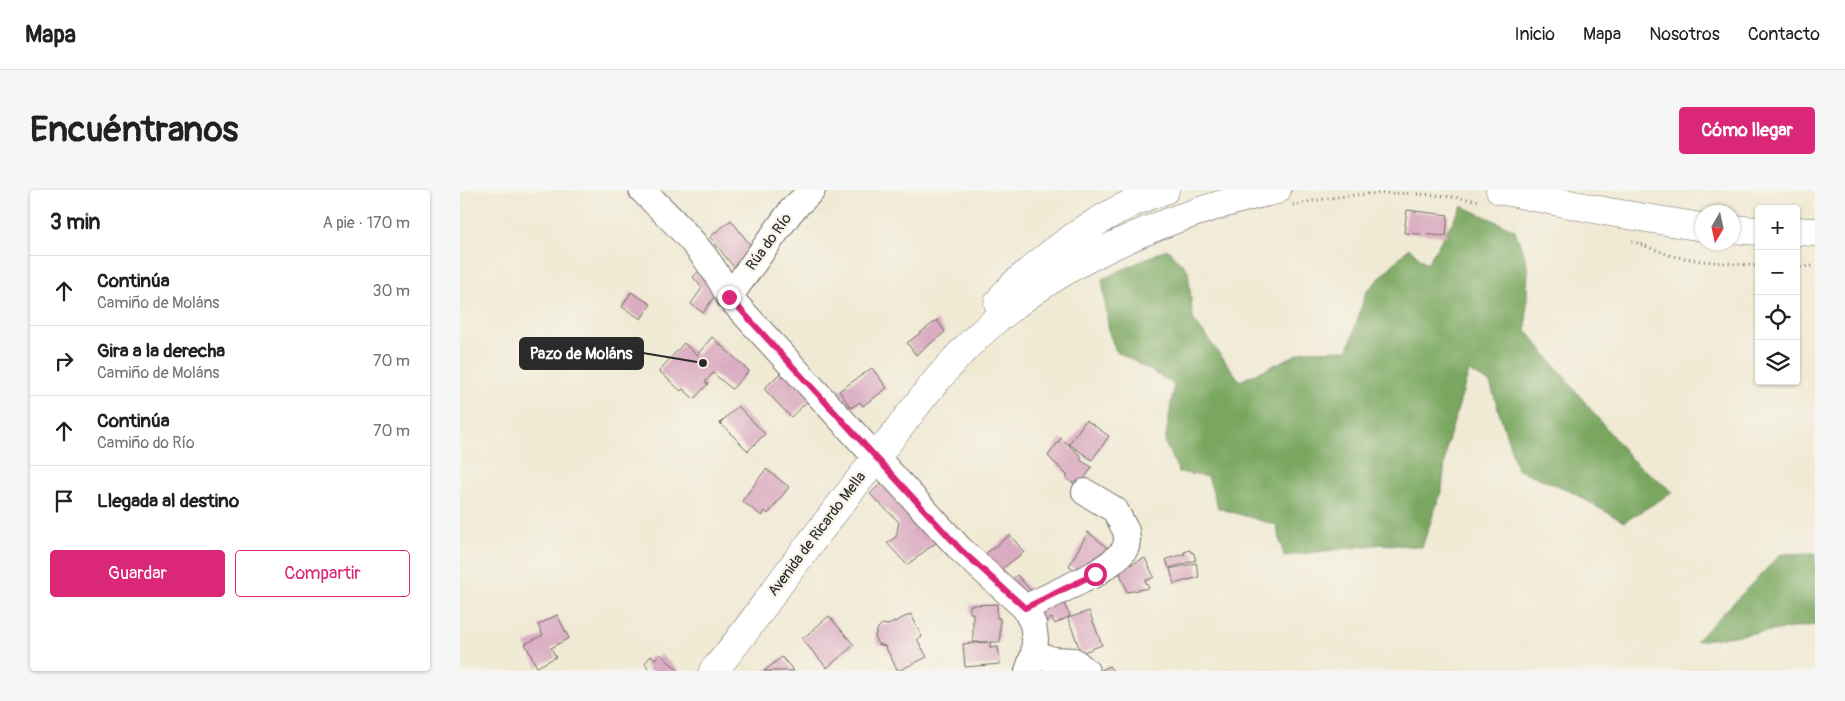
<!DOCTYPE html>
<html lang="es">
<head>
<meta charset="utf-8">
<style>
  :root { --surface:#fff; --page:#f6f6f6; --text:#202124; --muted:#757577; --line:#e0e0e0; --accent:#db2777 }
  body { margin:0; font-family:Pangolin,sans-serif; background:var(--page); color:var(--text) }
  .controls { position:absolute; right:15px; top:15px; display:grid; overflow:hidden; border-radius:5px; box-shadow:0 1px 4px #0004 }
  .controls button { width:45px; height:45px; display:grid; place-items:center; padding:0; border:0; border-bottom:1px solid var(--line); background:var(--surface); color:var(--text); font:25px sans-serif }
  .compass { position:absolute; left:1235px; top:15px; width:45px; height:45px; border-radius:50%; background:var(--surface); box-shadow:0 1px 4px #0004; rotate:189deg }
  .stop { position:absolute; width:15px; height:15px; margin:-11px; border:4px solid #db2777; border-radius:50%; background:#fff }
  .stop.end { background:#db2777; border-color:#fff; box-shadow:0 1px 5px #0008 }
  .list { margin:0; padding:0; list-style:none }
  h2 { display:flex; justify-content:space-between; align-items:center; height:65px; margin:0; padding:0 20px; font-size:21px }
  h2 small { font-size:16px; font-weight:400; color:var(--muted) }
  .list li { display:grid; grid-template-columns:32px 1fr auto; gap:15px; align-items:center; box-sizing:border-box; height:70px; padding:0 20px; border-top:1px solid var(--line) }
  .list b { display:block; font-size:19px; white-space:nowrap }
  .list p { margin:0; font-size:16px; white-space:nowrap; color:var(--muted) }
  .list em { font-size:16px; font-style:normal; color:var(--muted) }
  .actions { display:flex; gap:10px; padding:15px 20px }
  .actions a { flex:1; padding:11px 0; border:1px solid var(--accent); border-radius:5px; text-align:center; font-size:18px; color:var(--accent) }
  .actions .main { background:var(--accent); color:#fff }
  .icon { flex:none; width:28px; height:28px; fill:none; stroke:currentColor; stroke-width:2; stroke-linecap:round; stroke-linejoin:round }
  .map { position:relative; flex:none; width:1355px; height:481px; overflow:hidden; border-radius:5px }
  header { display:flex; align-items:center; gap:30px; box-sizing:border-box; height:70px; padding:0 25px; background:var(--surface); border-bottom:1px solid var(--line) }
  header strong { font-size:24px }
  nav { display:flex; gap:28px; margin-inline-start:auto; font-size:18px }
  .intro { display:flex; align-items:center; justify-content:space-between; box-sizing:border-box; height:120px; padding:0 30px }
  h1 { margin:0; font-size:35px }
  .button { padding:12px 22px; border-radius:5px; background:var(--accent); color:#fff; font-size:18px; font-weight:700 }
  main { display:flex; gap:30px; padding:0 30px }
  aside { flex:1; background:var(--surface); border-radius:5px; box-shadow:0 1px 4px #0004 }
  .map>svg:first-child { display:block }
  .forest { fill:#79a760; stroke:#526946 }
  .building { fill:#daabc1 }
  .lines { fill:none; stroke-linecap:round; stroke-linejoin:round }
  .minor-casing { stroke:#706e66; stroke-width:28 }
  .major-casing { stroke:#706e66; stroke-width:29 }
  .path { stroke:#706e66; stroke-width:3; stroke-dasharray:1 4; stroke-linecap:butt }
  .minor { stroke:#fff; stroke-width:26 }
  .major { stroke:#fff; stroke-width:28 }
  .route { stroke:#db2777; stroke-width:6 }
  .labels { text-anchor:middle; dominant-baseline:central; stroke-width:4.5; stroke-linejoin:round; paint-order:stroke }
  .street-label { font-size:15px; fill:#2b2b2b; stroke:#f7f3e8 }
  .leader { fill:none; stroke:#2b2b2b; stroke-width:2 }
  .callout-dot { fill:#2b2b2b; stroke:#f7f3e8; stroke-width:2 }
  .callout { fill:#2b2b2b; stroke:#2b2b2b; stroke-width:2 }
  .callout-label { font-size:16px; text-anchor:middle; font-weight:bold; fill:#fff }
</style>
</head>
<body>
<header>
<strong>Mapa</strong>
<nav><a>Inicio</a><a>Mapa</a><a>Nosotros</a><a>Contacto</a></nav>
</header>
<div class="intro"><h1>Encuéntranos</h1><a class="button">Cómo llegar</a></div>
<main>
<aside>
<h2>3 min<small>A pie · 170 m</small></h2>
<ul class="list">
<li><svg class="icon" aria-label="ahead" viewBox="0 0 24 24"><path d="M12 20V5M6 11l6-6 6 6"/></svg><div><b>Continúa</b><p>Camiño de Moláns</p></div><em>30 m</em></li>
<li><svg class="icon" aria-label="right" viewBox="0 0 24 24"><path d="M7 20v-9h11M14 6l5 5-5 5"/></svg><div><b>Gira a la derecha</b><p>Camiño de Moláns</p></div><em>70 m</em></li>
<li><svg class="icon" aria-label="ahead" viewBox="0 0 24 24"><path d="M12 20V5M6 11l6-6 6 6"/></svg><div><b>Continúa</b><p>Camiño do Río</p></div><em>70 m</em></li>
<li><svg class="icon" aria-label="arrive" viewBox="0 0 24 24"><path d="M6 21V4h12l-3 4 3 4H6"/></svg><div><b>Llegada al destino</b></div></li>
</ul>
<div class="actions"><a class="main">Guardar</a><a>Compartir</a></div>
</aside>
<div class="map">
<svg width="1355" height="481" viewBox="0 0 1355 481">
  <rect width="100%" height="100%" fill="#f7f3e8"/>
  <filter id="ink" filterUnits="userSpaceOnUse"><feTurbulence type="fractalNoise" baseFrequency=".02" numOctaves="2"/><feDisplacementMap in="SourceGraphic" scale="10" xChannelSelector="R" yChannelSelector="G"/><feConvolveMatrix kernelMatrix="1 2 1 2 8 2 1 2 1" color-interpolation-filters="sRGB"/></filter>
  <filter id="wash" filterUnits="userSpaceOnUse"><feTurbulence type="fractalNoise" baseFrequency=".0096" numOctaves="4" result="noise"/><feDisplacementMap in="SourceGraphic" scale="20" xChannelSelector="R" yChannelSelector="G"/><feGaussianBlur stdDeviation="1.12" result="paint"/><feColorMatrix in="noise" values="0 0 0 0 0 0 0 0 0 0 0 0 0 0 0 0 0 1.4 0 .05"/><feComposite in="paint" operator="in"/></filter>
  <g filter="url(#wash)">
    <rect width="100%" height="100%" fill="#f0ead4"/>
    <!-- forest -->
    <path class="forest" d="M1002 16 1055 40 1068 77 1066 140 1172 270 1213 302 1164 332 1106 299 1057 279 1030 193 1009 181 987 255 982 299 962 357 923 354 824 366 816 335 758 318 748 287 719 282 705 253 714 194 656 161 649 143 642 89 707 59 728 80 733 129 780 191 844 161 888 160 906 102 949 58 967 74Z
      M1355 363V435L1236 451 1321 364Z"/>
    <g id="blocks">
      <!-- building -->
      <path class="building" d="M947 20 988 25 986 46 944 43Z
        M271 30 297 64 276 80 250 47Z
        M245 75 262 95 243 123 231 114 242 98 233 87Z
        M171 102 191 114 181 129 162 117Z
        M477 130 485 142 456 165 447 153Z
        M252 147 289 181 272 199 253 183 245 192 248 194 234 209 223 199 221 201 199 181 224 153 237 165Z
        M412 178 427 198 403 216 400 212 391 218 379 201Z
        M323 180 351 208 331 227 304 199Z
        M278 216 305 244 288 261 260 233Z
        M626 230 649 246 632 270 609 254Z
        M601 248 622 267 620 270 632 277 619 297 606 288 608 286 588 266Z
        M306 279 329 297 308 324 305 321 302 326 282 311Z
        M423 291 478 351 447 375 427 353 436 347 439 332 410 304Z
        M628 342 655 364 626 386 609 376Z
        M550 345 564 362 538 382 524 365Z
        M730 360 731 363 733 362 736 370 709 378 706 369 725 364 724 362Z
        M685 368 694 387 685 391 689 398 667 402 659 380Z
        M736 373 739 387 714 394 710 379Z
        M557 385 573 403 562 414 545 396Z
        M600 406 610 426 595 434 592 428 577 435 570 421Z
        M537 414V428H540V452H530V458L538 457 540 474 505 477 503 454 528 452H513V423H510V415Z
        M629 421 642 455 621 463 608 428Z
        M451 424 462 447 457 449 467 467 438 481 425 456 418 454 416 451 415 445 418 438 422 434 428 435Z
        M97 425 109 448 91 458 96 467 77 477 65 454 83 445 78 435Z
        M369 426 394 455 367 478 342 449Z
        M200 464 219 481H190L185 473 191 466 195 469Z
        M322 467 334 481H304Z
        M649 476 653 481H640Z"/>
    </g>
  </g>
  <g filter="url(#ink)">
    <use href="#blocks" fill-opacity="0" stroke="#706e66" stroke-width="1"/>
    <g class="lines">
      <defs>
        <path id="minor" d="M182 0C215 32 250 65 269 107L501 360 565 418 573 434 575 449 574 464 568 481
          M269 107 331 21 352 0
          M565 418 635 384 652 372 662 363 666 357 667 349 666 341 655 320 625 302
          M574 464 593 470 614 471 626 481"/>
        <path id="major" d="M1040 0 1149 22 1242 37
          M1272 39 1299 41
          M1336 41 1355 42
          M538 113C547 98 560 89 573 78 610 47 658 15 705 0
          M253 481C282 449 306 411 332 377 361 339 390 302 419 264 450 224 480 182 517 147 599 70 709 24 817 0"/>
      </defs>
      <!-- minor casing -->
      <use href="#minor" class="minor-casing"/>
      <!-- major casing -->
      <use href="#major" class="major-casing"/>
      <!-- path -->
      <path class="path" d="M833 15C901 0 952 0 1020 11
        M1172 51 1212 66 1242 71 1299 76
        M1336 77 1355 76"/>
      <!-- minor -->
      <use href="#minor" class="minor"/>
      <!-- major -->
      <use href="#major" class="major"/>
    </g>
  </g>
  <g class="lines" filter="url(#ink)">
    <!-- route -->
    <path class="route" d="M269 107 501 360 565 418 635 384"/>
  </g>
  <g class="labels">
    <!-- street labels -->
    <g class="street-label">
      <text transform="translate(309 52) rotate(-54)">Rúa do Río</text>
      <text transform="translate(357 344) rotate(-53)">Avenida de Ricardo Mella</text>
    </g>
  </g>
  <!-- callouts -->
  <path class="leader" d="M243 173L183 163"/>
  <circle class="callout-dot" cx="243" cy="173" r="5"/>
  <rect class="callout" x="60" y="148" width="123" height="31" rx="5"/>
  <g class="callout-label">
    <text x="121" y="169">Pazo de Moláns</text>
  </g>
</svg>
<div class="controls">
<button>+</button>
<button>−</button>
<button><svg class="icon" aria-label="locate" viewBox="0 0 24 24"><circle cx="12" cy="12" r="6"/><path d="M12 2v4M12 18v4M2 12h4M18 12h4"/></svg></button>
<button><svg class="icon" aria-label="layers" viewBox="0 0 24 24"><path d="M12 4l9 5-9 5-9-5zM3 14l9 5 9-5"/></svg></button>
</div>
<svg class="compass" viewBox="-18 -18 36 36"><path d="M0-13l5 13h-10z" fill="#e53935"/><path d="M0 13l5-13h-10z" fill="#757577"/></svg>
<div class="stop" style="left:635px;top:384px"></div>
<div class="stop end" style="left:269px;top:107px"></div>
</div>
</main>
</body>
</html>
